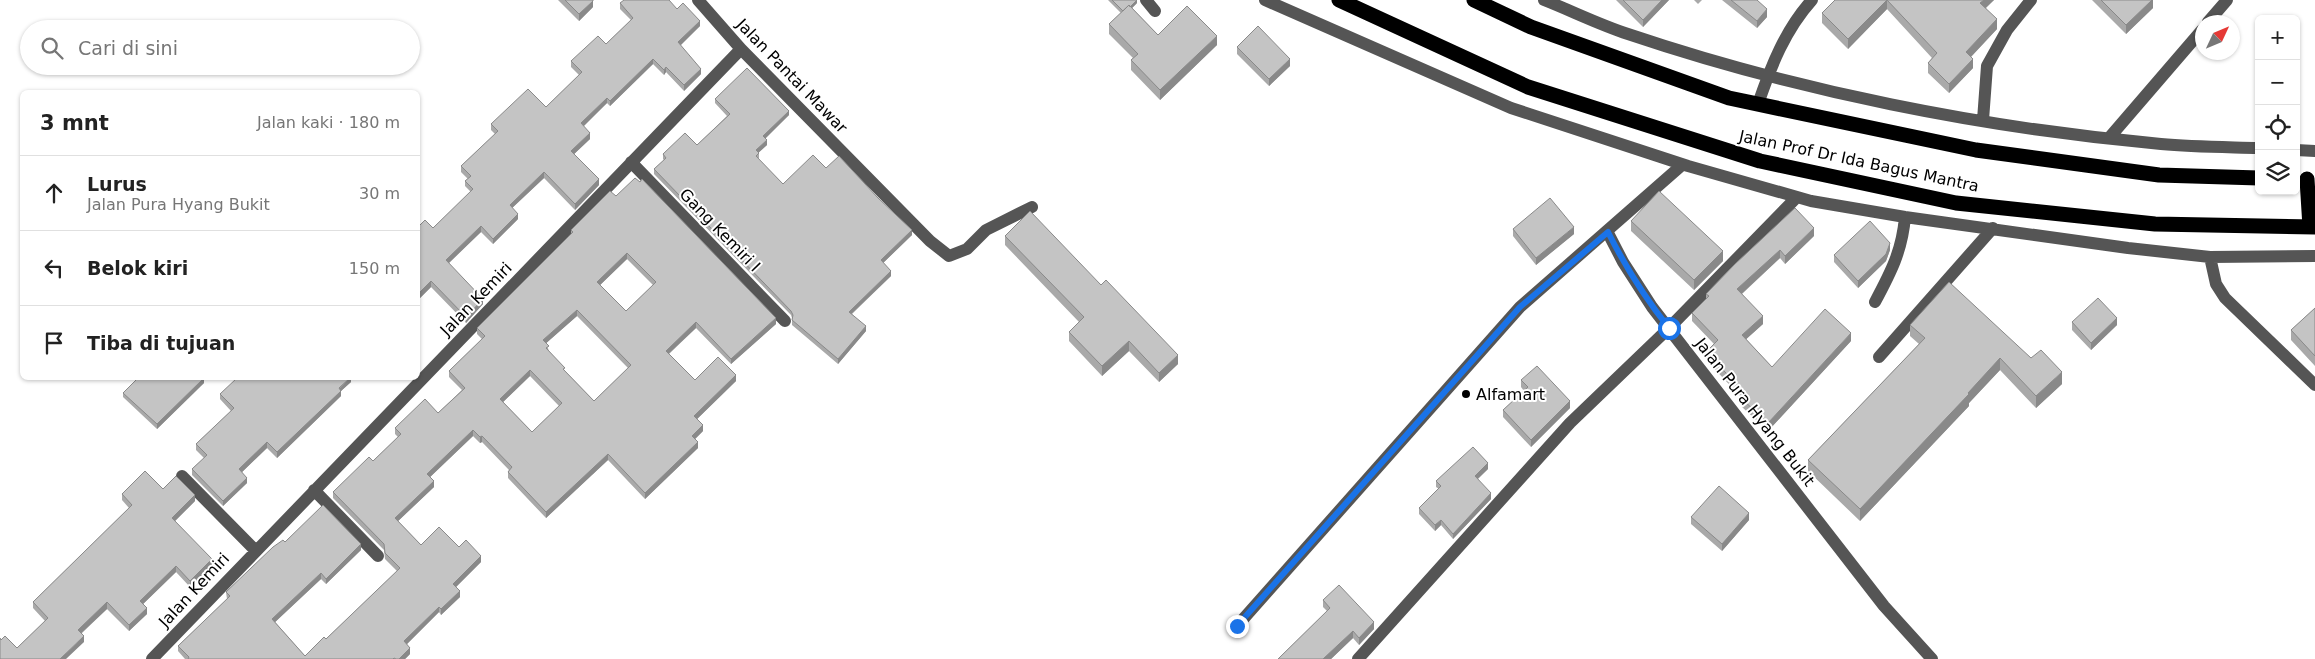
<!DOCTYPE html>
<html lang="id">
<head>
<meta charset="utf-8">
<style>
  :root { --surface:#fff; --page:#f6f6f6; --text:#222; --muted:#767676; --line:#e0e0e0 }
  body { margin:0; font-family:"DejaVu Sans",sans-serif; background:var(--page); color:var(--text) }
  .controls { position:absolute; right:15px; top:15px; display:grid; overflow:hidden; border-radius:8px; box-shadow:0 1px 4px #0004 }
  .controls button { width:45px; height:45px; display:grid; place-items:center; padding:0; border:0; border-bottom:1px solid var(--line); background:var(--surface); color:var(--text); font:25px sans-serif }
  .compass { position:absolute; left:2195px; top:15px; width:45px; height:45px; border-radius:50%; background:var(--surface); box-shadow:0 1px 4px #0004; rotate:46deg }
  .stop { position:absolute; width:15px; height:15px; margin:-11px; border:4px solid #1a73e8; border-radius:50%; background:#fff }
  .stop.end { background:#1a73e8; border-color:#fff; box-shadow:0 1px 5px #0008 }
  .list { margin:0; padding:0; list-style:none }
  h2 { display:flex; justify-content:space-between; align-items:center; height:65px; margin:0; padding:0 20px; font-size:21px }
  h2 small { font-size:16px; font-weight:400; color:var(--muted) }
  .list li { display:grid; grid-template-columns:32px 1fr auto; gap:15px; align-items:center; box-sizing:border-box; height:75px; padding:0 20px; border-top:1px solid var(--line) }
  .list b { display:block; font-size:19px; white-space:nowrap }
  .list p { margin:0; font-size:16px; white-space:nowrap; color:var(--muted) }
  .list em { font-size:16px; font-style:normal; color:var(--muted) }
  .icon { flex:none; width:28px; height:28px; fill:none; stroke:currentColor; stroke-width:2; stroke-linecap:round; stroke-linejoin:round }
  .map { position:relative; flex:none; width:2315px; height:659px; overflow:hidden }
  .search { position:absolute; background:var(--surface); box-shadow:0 1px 4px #0004; left:20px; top:20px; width:400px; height:55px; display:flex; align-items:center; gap:12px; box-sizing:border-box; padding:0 18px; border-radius:28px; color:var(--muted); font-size:19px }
  .panel { position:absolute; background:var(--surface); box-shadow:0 1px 4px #0004; left:20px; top:90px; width:400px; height:290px; border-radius:8px }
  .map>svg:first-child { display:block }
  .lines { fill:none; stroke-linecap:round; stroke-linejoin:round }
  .minor { stroke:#555; stroke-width:12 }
  .highway { stroke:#000; stroke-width:15 }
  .wall { fill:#a9a9a9; fill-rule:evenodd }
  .shaded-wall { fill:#898989 }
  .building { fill:#c4c4c4; stroke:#898989; fill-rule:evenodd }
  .route { stroke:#1a73e8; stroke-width:6 }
  .poi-dot { fill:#000; stroke:#fff; stroke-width:2 }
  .labels { text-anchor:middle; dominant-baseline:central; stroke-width:4; stroke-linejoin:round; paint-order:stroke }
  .street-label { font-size:16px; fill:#000; stroke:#fff }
  .poi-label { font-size:16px; fill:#000; stroke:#fff; text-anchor:start }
</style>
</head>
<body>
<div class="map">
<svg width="2315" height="659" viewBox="0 0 2315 659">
  <rect width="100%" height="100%" fill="#fff"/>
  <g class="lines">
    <!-- minor -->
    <path class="minor" d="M698 0 741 49 930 241 949 256 967 249 986 230 1032 207
      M1146 0 1155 11
      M1265 0 1511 108 1688 166 1811 201 1905 217 2128 248 2210 257 2315 256
      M1544 0C1572 11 1600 25 1628 34 1797 91 1983 128 2161 144 2193 147 2226 147 2259 148
      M2208 22 2227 0
      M1758 104C1771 66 1785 30 1812 0
      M1983 120 1987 66 2007 30 2031 0
      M2109 138 2202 30
      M2296 150 2315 151
      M631 162 785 321
      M1607 231 1623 262 1652 307 1884 606 1932 659
      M2210 257 2216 284 2225 298 2315 385
      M1875 302C1891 272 1902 251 1905 217
      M1879 357 1993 228
      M182 476 255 550
      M314 490 378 556
      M1237 626 1520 307 1682 165
      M152 659 741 49
      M1358 659 1570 423 1669 328 1797 197"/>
    <!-- highway -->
    <path class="highway" d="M1339 0 1528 87 1760 161 1956 203 2155 224 2315 227
      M1474 0 1531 27 1729 98 1976 150 2159 175 2259 178
      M2307 179 2310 227"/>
  </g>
  <!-- wall -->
  <path class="wall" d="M558 0H593V7L579 21Z
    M1108 0H1137V3L1132 8 1158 35 1217 45 1160 100 1131 70V60L1133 58 1109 34V24L1121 13Z
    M1616 0H1669L1643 27Z
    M1694 0H1702L1698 4Z
    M1722 0H1757L1767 17 1757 28Z
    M1835 0H1994L1986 8 1997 29 1971 57 1973 68 1949 93 1928 73V63L1932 58 1887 9 1848 49 1822 23V13Z
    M2092 0H2153V8L2126 34Z
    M620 3 677 9 700 26 680 45 701 74 684 91 666 72 664 75 653 64 610 106 607 103 583 126 590 139 574 154 599 185 575 210 544 178 512 208 518 219 493 244 481 232 448 263 483 304 466 323 431 287 418 300V227L433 228 471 192 465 186V181L468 179 461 172V166L495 134 491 130V124L546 107 579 75 571 67V61L606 44 631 20 620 9Z
    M1237 47 1290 66 1269 86 1237 54Z
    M715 99 789 115 765 138 767 145 759 152V158L758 159 783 184 826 168 912 235 883 263 891 276 852 314 866 331 838 364 792 325V318L791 315 654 174V169L664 160 663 159V154L697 145 727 116 715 103Z
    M616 196 776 324 731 364 696 328 669 354 695 380 736 381 697 419 703 431 695 439 698 448 645 499 608 460 546 518 508 478V472L509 470 482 442 480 443 473 436 430 477 434 487 398 521 421 545 459 547 481 562 456 587 460 597 441 615 439 612 407 644 410 654 405 659H185L178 651V646L227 599 226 592 285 542 361 550 326 584 321 579 275 622 305 656 326 639 397 571 385 559 384 550 333 498V492L373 461 398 437 395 434V428L438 413 462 390 449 377V371L482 339 477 334V328L571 234V230ZM627 259 653 285 626 311 600 285ZM577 316 628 368 594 401 565 371 549 351 546 343ZM530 376 559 406 532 432 503 402Z
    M1631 221 1723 261 1694 290 1631 231Z
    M1513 229 1574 234 1536 265 1513 236Z
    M1005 236 1178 364 1159 382 1129 351 1102 376 1069 341V332L1079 322 1005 245Z
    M1814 236 1785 264 1780 258 1742 294 1763 324 1746 339 1772 367 1851 341 1768 431 1742 407V398L1706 360V352L1714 344 1692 321V313L1706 299V294L1735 264Z
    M1890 250 1886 261 1858 288 1834 262V255Z
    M2315 308V366L2291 340V330Z
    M2072 322 2117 325 2091 350 2072 330Z
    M1910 325 2031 358 2062 384 2036 408 2000 370 1969 403V406L1860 521 1808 471V460L1919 344 1910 336Z
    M351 378V382L341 391V396L277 458 267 448 242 472 247 483 223 506 192 475V469L204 458 196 450V444L231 411 220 399V394L284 379Z
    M1521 380 1570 408 1531 447 1503 417V410L1524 391 1521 387Z
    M204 383 157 429 123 397V393Z
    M1488 469 1478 479 1491 499 1453 539 1441 525 1435 531 1419 514V508L1439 489 1436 487V481Z
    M163 489 195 501 175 521 212 565 190 587 176 572 143 604 147 614 129 631 107 609 82 633 84 642 17 648 45 621 33 608V602L129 508 122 500V494Z
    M1691 517 1749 520 1722 551 1691 524Z
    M1323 600 1374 629 1359 645 1353 638 1331 659H1278L1327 611 1323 607Z"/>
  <!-- shaded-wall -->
  <path class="shaded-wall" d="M1137 0V3L1124 16V13Z
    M1662 0H1669L1643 27V20Z
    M1887 0V9L1848 49V39Z
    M1984 0H1994L1980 13V3Z
    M2152 0H2153V8L2126 34V25Z
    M593 1V7L579 21V14Z
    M1767 9V17L1757 28V21Z
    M1997 19V29L1966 62V52Z
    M700 21V26L678 48V42Z
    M1217 36V45L1160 100V90Z
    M653 59V64L610 106V101Z
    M1290 59V66L1269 86V79Z
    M1973 59V68L1949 93V84Z
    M666 67V72L664 75V70Z
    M701 69V74L684 91V85Z
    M607 98V103L581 129V123Z
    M789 111V115L763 141V136Z
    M590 133V139L571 157V151Z
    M767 140V145L756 155V150Z
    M544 172V178L510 210V205Z
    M599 179V185L575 210V204Z
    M518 214V219L493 244V239Z
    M481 226V232L446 266V260Z
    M1574 227V234L1536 265V258Z
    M1814 228V236L1785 264V256Z
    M912 230V235L881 265V260Z
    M1890 243V250L1886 261 1858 288V281Z
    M1780 250V258L1737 298V289Z
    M1723 251V261L1694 290V280Z
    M627 253V259L597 288V282Z
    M891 271V276L849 316V312Z
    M431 281V287L418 300V294Z
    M483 299V304L466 323V317Z
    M577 310V316L543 346V340Z
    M1763 316V324L1742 343V335Z
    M776 318V324L731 364V359Z
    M2117 318V325L2091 350V343Z
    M696 322V328L666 356V351Z
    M866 326V331L838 364V359Z
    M1851 333V341L1768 431V423Z
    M1129 341V351L1102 376V366Z
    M1178 355V364L1159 382V373Z
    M2000 358V370L1969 403V406L1860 521V509Z
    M530 370V376L500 405V399Z
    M2062 372V384L2036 408V396Z
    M736 375V381L694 422V416Z
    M204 378V383L157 429V424Z
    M350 378H351V382L341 391V396L277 458V452Z
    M1570 401V408L1531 447V440Z
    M703 425V431L692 442V436Z
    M473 430V436L427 480V474Z
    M482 436V442L480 443V437Z
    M267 442V448L239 475V469Z
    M698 442V448L645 499V493Z
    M608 454V460L546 518V512Z
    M1488 463V469L1475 481V476Z
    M247 478V483L223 506V501Z
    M434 481V487L395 524V518Z
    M1491 493V499L1453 539V534Z
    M195 495V501L172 524V518Z
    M1749 513V520L1722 551V544Z
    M1441 520V525L1435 531V525Z
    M361 544V550L326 584V579Z
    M481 556V562L453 590V584Z
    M212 559V565L190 587V581Z
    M176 566V572L140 607V601Z
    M321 573V579L272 625V619Z
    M460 591V597L441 615V609Z
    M107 602V609L78 636V630Z
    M439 607V612L404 647V641Z
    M147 608V614L129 631V625Z
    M1374 622V629L1359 645V638Z
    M1353 631V638L1331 659H1323Z
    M84 636V642L66 659H60Z
    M410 648V654L405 659H399Z"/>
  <!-- building -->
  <path class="building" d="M565 0H593V1L579 14Z
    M624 0H669L677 9 683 3 700 21 678 42 701 69 684 85 666 67 664 70 653 59 610 101 607 98 581 123 590 133 571 151 599 179 575 204 544 172 510 205 518 214 493 239 481 226 446 260 483 299 466 317 431 281 418 294V227L425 220 433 228 473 189 465 181 471 176 461 166 498 131 491 124 528 89 546 107 582 72 571 61 598 36 606 44 633 18 620 3Z
    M1112 0H1137L1130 7 1129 5 1123 11Z
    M1623 0H1662L1643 20Z
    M1731 0H1757L1767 9 1757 21Z
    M1835 0H1887L1848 39 1822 13Z
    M1887 0H1984L1980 3 1997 19 1966 52 1973 59 1949 84 1928 63 1937 53Z
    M2101 0H2152L2126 25Z
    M1129 5 1158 35 1187 6 1217 36 1160 90 1131 60 1138 54 1109 24Z
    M1258 26 1290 59 1269 79 1237 47Z
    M747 68 789 111 763 136 767 140 756 150 759 153 756 156 783 184 813 155 826 168 839 156 878 198 912 230 881 260 891 271 849 312 866 326 838 359 792 320 793 315 791 311 654 169 666 158 663 154 685 133 697 145 730 114 715 99Z
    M635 178 640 182 642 179 776 318 731 359 696 322 666 351 695 380 718 357 736 375 694 416 703 425 692 436 698 442 645 493 608 454 546 512 508 472 512 467 482 436 480 437 473 430 427 474 434 481 395 518 421 545 439 527 459 547 466 540 481 556 453 584 460 591 441 609 439 607 404 641 410 648 399 659H396L394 658 393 659H188L189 657 178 646 230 596 226 592 273 547 283 540 285 542 323 505 361 544 326 579 321 573 272 619 305 656 324 637 326 639 400 568 385 553 384 544 333 492 369 457 373 461 401 434 395 428 425 399 438 413 465 388 449 371 485 336 477 328 573 232 571 230 610 191 616 196ZM627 253 656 282 626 311 597 282ZM577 310 631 365 594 401 563 369 565 368 546 348 549 346 543 340ZM530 370 562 403 532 432 500 399Z
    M1659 191 1723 251 1694 280 1631 221Z
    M1550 198 1574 227 1536 258 1513 229Z
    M1795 208 1814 228 1785 256 1780 250 1737 289 1763 316 1742 335 1772 367 1825 309 1851 333 1768 423 1742 399 1746 394 1706 352 1718 340 1692 313 1709 296 1706 294 1735 264Z
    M1030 211 1101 285 1106 280 1178 355 1159 373 1129 341 1102 366 1069 332 1084 317 1005 236Z
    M1870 221 1890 243 1886 254 1858 281 1834 255Z
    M1949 282 2031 358 2041 350 2062 372 2036 396 2000 358 1968 393 1969 394 1860 509 1808 460 1925 338 1910 325Z
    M2098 298 2117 318 2091 343 2072 322Z
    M2315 308V356L2291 330Z
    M1537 366 1570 401 1531 440 1503 410 1528 387 1521 380Z
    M138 378H204L157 424 123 393Z
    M237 378H282L284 379 285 378H350L339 388 341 391 277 452 267 442 239 469 247 478 223 501 192 469 207 455 196 444 234 408 220 394Z
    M1473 447 1488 463 1475 476 1491 493 1453 534 1441 520 1435 525 1419 508 1441 486 1436 481Z
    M145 471 163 489 176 476 195 495 172 518 212 559 190 581 176 566 140 601 147 608 129 625 107 602 78 630 84 636 60 659H0V638L1 640 5 636 17 648 48 618 33 602 132 505 122 494Z
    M1719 486 1749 513 1722 544 1691 517Z
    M1339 585 1374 622 1359 638 1353 631 1323 659H1278L1330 608 1323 600Z"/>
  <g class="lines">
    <!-- route -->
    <path class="route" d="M1237 626 1520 307 1608 232C1625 266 1645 298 1669 328"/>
  </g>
  <!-- markers -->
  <circle class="poi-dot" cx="1466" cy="394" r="5"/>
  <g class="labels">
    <!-- street labels -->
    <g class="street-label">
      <text transform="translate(792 76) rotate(46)">Jalan Pantai Mawar</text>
      <text transform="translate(1859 161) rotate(12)">Jalan Prof Dr Ida Bagus Mantra</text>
      <text transform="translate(720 230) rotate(46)">Gang Kemiri I</text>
      <text transform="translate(476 299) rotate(-46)">Jalan Kemiri</text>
      <text transform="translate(1755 412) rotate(52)">Jalan Pura Hyang Bukit</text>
      <text transform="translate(194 590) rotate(-47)">Jalan Kemiri</text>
    </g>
    <!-- poi labels -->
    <g class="poi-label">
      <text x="1476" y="394">Alfamart</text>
    </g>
  </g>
</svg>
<div class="controls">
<button>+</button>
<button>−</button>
<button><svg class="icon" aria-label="locate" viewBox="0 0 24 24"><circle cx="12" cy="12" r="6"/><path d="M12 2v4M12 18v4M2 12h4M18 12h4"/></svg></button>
<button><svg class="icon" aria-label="layers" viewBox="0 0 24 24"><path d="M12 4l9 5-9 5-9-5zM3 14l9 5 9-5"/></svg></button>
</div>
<svg class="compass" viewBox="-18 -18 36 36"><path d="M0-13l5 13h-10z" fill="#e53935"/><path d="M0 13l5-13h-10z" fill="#767676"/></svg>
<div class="stop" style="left:1669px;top:328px"></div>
<div class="stop end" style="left:1237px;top:626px"></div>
<div class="search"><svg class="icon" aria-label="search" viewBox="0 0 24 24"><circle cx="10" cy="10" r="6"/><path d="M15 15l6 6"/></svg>Cari di sini</div>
<section class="panel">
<h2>3 mnt<small>Jalan kaki · 180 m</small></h2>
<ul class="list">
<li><svg class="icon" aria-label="ahead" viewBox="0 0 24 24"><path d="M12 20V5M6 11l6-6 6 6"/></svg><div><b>Lurus</b><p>Jalan Pura Hyang Bukit</p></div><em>30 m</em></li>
<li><svg class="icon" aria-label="left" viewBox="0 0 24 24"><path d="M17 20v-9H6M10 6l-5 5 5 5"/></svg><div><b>Belok kiri</b></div><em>150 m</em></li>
<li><svg class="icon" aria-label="arrive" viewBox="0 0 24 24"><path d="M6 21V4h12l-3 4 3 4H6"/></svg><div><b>Tiba di tujuan</b></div></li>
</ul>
</section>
</div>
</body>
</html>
